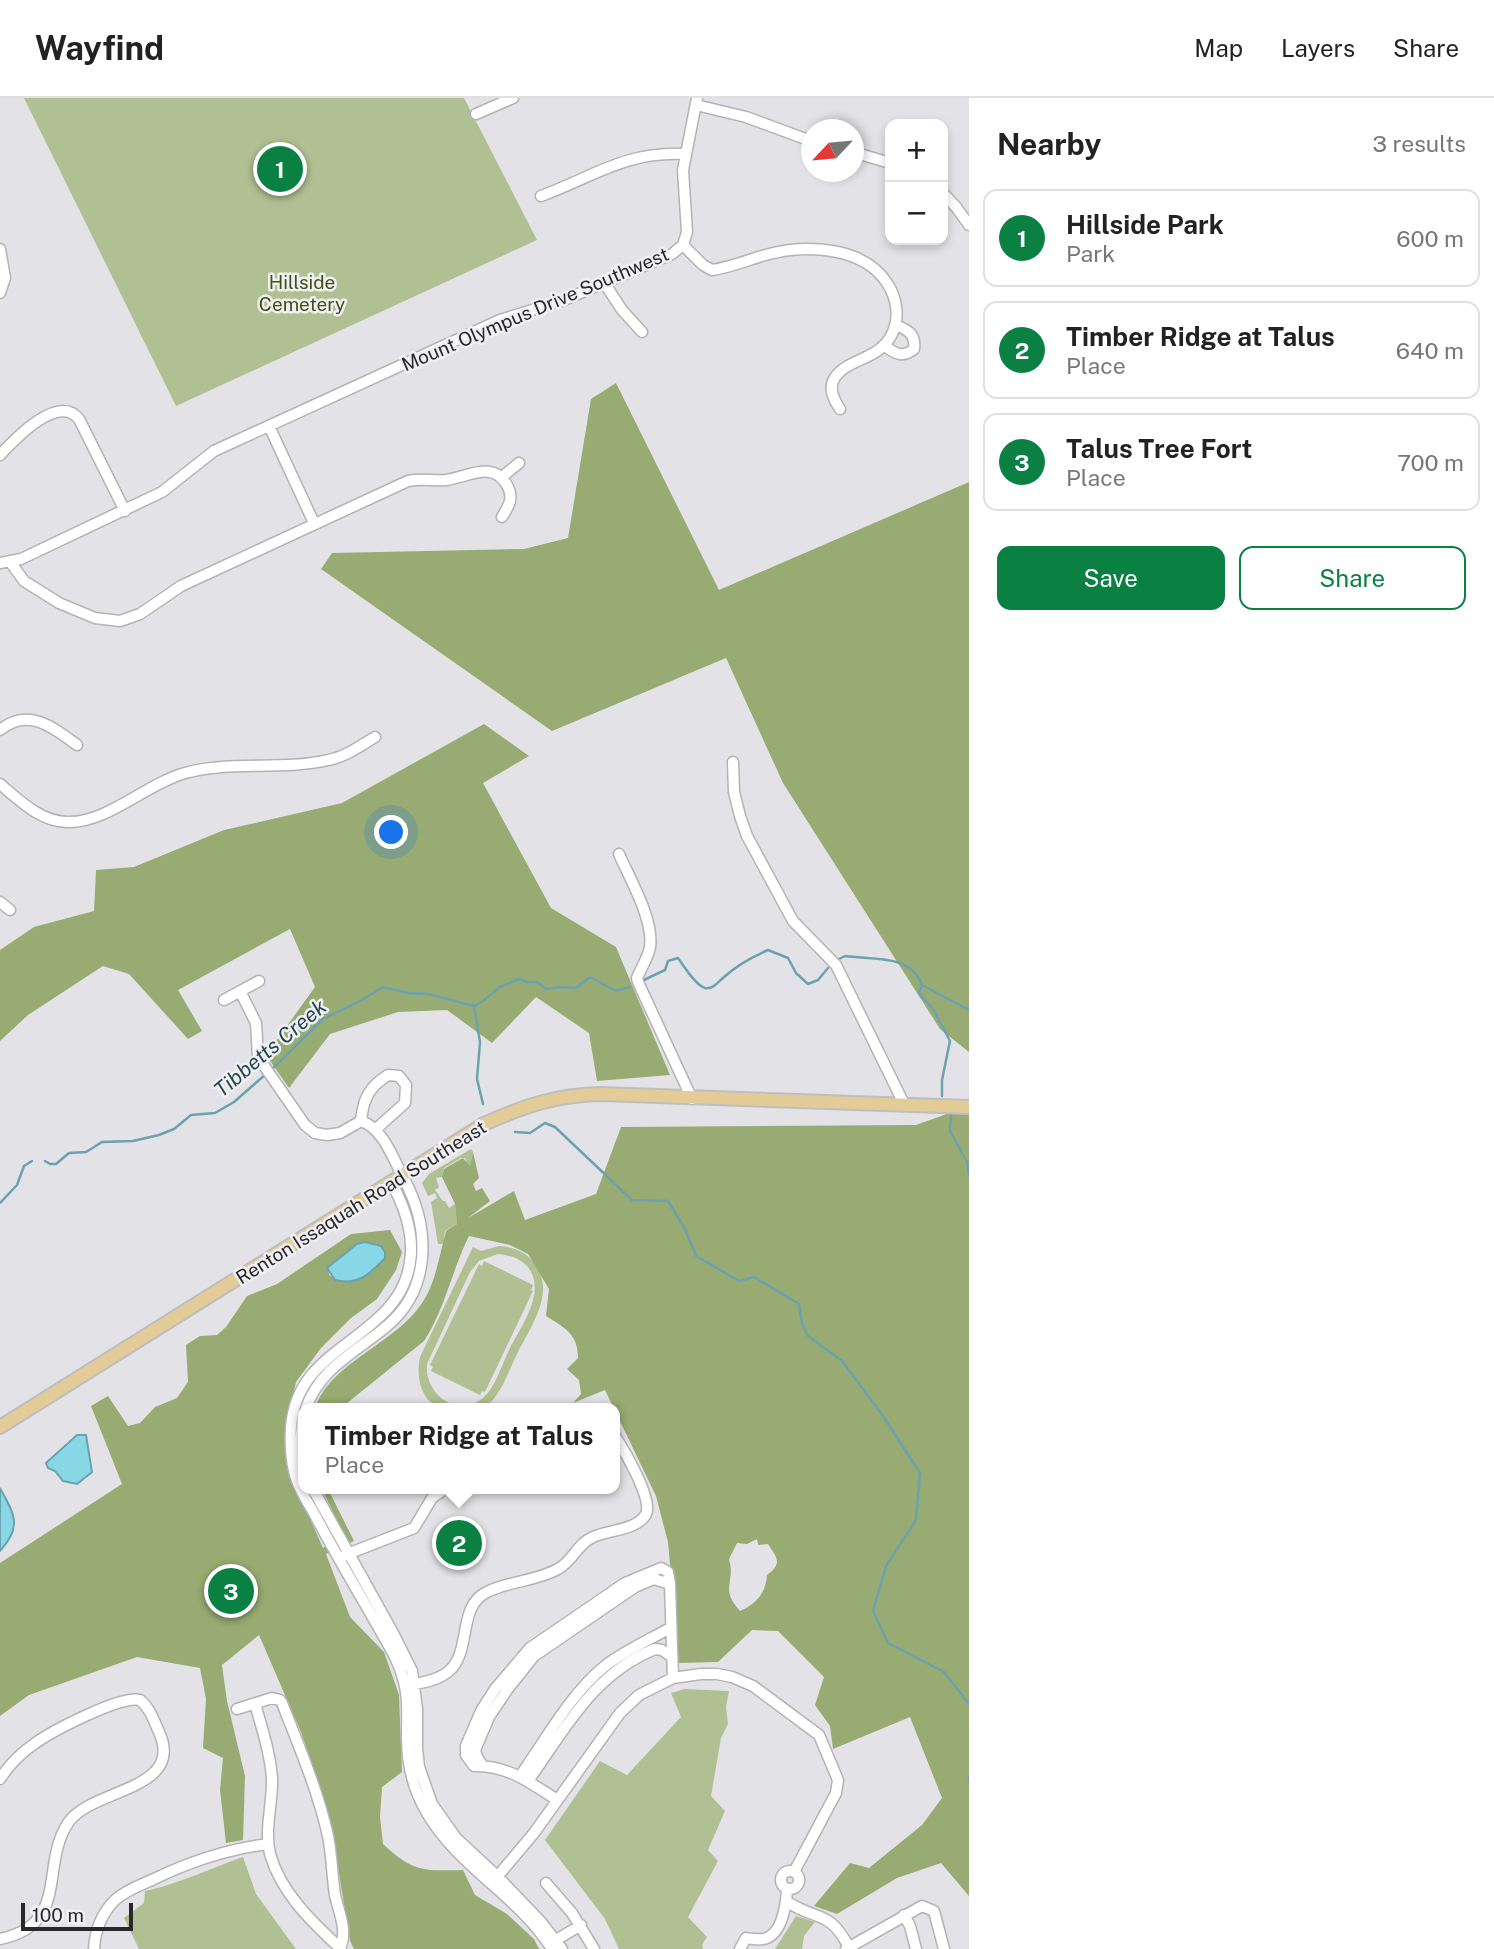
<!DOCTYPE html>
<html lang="en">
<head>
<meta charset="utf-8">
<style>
  :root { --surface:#fff; --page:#f2f2f2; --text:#222; --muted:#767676; --line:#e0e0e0; --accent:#0b8043 }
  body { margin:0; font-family:"Public Sans",sans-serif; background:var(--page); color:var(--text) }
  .controls { position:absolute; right:21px; top:21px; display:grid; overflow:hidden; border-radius:14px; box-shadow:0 4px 10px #0003 }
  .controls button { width:63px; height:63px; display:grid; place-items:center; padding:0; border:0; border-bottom:2px solid var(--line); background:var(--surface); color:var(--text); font:35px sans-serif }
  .compass { position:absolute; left:801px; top:21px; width:63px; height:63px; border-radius:50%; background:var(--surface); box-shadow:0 4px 10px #0003; rotate:244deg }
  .scale { position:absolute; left:21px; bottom:18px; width:112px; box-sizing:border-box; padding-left:7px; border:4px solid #28282a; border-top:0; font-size:19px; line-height:24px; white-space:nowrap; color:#28282a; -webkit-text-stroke:5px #f0f0f4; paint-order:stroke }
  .you { position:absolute; left:392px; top:735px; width:24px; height:24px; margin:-18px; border:5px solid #fff; border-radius:50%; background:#1a73e8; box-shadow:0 0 0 10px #1a73e833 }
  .badge { display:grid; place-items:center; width:46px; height:46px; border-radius:50%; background:var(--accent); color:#fff; font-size:23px; font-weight:700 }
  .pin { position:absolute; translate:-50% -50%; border:4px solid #fff; box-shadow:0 2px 7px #0006 }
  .popup { position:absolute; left:298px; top:1305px; width:322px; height:91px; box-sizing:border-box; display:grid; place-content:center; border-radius:14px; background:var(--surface); filter:drop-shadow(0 2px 5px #0005); font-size:23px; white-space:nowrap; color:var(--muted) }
  .popup b { font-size:26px; color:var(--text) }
  .popup::after { content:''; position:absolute; left:50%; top:100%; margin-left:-14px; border:14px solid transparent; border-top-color:var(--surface) }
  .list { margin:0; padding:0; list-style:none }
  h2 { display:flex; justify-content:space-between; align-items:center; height:91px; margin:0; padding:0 28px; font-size:30px }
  h2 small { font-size:23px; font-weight:400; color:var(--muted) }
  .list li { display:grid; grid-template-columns:46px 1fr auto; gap:21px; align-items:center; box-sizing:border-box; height:98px; margin:0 14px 14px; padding:0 14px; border:2px solid var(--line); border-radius:14px }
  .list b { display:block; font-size:26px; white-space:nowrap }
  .list p { margin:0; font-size:23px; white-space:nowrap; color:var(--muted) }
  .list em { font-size:23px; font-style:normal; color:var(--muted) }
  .actions { display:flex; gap:14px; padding:21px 28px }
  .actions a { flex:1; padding:16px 0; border:2px solid var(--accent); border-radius:14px; text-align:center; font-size:24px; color:var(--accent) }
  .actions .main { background:var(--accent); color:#fff }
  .map { position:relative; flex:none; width:969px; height:1851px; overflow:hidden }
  header { display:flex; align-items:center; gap:42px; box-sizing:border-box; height:98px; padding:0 35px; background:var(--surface); border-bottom:2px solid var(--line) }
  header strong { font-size:33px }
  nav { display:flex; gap:38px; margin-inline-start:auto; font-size:24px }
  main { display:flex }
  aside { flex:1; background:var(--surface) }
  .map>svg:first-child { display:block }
  .green { fill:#b0c092; fill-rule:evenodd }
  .forest { fill:#97ab72; fill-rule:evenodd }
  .water { fill:#88d7e7; stroke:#6ba2ae; stroke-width:2 }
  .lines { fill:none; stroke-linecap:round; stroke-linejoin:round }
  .stream { stroke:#6ba2ae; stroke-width:2.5 }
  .minor-casing { stroke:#b3b3b7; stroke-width:13 }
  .major-casing { stroke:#bebebf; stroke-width:16 }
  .minor { stroke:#fff; stroke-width:10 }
  .major { stroke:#e3cc98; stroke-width:12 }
  .labels { text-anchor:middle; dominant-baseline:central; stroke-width:5; stroke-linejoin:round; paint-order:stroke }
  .park-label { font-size:19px; fill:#3f5111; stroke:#f0f0f4 }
  .street-label { font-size:19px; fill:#28282a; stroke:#f0f0f4 }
  .water-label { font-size:21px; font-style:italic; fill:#22474e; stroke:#f0f0f4 }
</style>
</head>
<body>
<header>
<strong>Wayfind</strong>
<nav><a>Map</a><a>Layers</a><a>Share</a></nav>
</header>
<main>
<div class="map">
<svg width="969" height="1851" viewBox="0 0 969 1851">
  <rect width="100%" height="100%" fill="#e3e3e7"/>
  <!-- green -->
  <path class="green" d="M24 0H464L537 142 176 308Z
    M471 1051 473 1054 470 1068 468 1067 465 1060H461L444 1070 442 1079 436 1080 439 1089 435 1092 443 1103H445L449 1110 455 1106 457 1126 445 1133 443 1146H438L431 1104 437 1100 435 1095 428 1098 422 1085 429 1076Z
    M499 1148C514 1149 527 1154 536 1167 555 1196 531 1228 518 1254 510 1270 504 1289 492 1303 482 1312 474 1310 461 1310 454 1310 445 1312 438 1309 420 1301 416 1277 420 1259L473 1149 481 1153ZM498 1156C509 1157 519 1160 527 1168 548 1193 521 1228 509 1252 502 1266 496 1288 484 1299 458 1322 424 1296 427 1266L470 1174 479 1163Z
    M484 1163 533 1187 531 1192 533 1193 485 1294 482 1293 480 1297 431 1273 433 1269 430 1267 479 1166 482 1168Z
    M685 1591 729 1593 726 1609 728 1626 721 1640 711 1698 725 1713 708 1752 718 1763 688 1819 707 1839 702 1847 703 1851H619L605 1821 545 1742 600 1663 627 1677 681 1619 671 1595Z
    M243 1759 256 1796 296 1851H139L124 1820 144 1805 145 1793C179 1786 211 1770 243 1759Z
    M796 1818 815 1824 804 1838 802 1851H775Z"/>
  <!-- forest -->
  <path class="forest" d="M616 285 719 492 969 384V954L940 931 783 685 726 560 552 633 321 471 332 455 524 451 568 440 591 301Z
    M484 626 529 658 483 685 551 810 616 849 670 977 597 983 589 935 536 899 492 945 447 912 398 914 330 936 289 990 266 957 315 889 290 831 178 892 202 933 188 941 129 876 103 868 28 917 0 943V852L34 829 94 813 96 772 134 769 224 732 342 705Z
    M969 1008V1798L941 1765 897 1780 837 1816 814 1808 850 1765 869 1770 922 1727 942 1700 910 1619 833 1651 830 1628 815 1607 824 1579 778 1533 752 1532 718 1564 679 1565 668 1444 656 1398 605 1292 573 1305 581 1296 579 1282 567 1271 578 1260C578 1236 565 1230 546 1218L549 1191 528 1156 510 1147 469 1138C452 1172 445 1211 424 1243L341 1310H315C331 1264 395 1246 422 1205 435 1187 440 1155 446 1133L457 1126 455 1106 442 1079 444 1071 463 1060 470 1068 473 1054 479 1080 473 1086 476 1093 482 1090 490 1103 468 1120 514 1093 525 1122 596 1096 621 1029 916 1027ZM757 1441 758 1447 768 1446C777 1460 783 1465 767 1477 766 1494 757 1506 740 1513 719 1490 736 1485 729 1461L737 1445 747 1446Z
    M390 1132 402 1154 396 1172 377 1201 351 1220 321 1250 296 1284 286 1331V1366L323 1450 344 1438 322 1391H328L354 1443 326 1456 350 1519 384 1554 399 1597 402 1674 382 1689 380 1719 383 1746C413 1774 423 1773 463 1772L475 1797 507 1816 534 1841 539 1851H354L350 1843 330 1720 301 1634 259 1537 222 1567 227 1603 245 1678 243 1742 226 1745 220 1692 223 1660 203 1650 206 1601 200 1570 137 1559 29 1597 0 1618V1465L122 1386 91 1308 108 1298 128 1328 140 1325 155 1309 177 1300 188 1284 186 1247 200 1238 217 1237 226 1229 247 1198 277 1186 351 1136ZM365 1144 378 1147 385 1160C361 1184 363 1182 330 1178L327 1170 357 1146Z"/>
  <!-- water -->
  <path class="water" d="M365 1144 381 1148 385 1154V1160C370 1176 358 1188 335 1182L327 1170 357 1146Z
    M77 1337H86L92 1374 77 1386 63 1383 55 1373 48 1370 46 1365Z
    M0 1390C14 1416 23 1428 0 1453Z"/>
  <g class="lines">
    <!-- stream -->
    <path class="stream" d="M839 861 845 858C874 862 911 856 922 887L969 912
      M644 882 665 872 668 863 678 860C684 868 695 887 705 890 713 892 719 883 724 879 737 867 752 859 768 852L788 860 796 875 808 886 818 882 828 870
      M922 887 919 895 933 911 950 943 942 982V998
      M474 909 480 944 477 981 483 1006
      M271 972 323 921 360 903 383 889 408 895 428 896 474 908 483 903 500 889 519 881 527 884H537L546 891 563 889 576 890 590 879 616 893 630 889
      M951 1016 950 1033 967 1064 969 1076
      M515 1034 530 1035 545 1025 555 1029 632 1102 668 1103 685 1131 696 1158 739 1183 754 1179 799 1206 802 1226 808 1238 842 1263 883 1318 920 1375 916 1422 886 1468 873 1513 888 1545 944 1574 969 1606
      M45 1063 50 1066H56L69 1055 86 1054 102 1044 133 1043 159 1037 174 1031 191 1017 215 1015 234 1004 266 976
      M0 1105 17 1087 24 1068 32 1063
      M969 1678V1683"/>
    <defs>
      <path id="minor" d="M696 7 746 19 811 43
        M476 16 513 0
        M853 54 890 65
        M943 95 956 109 969 127
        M541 98C593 79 625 53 685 56
        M683 147 703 167 712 172C732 169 750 161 769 156 807 146 864 149 887 185 897 200 900 220 892 236 879 263 846 260 834 281 828 291 834 302 840 311
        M0 151 5 180 0 195
        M605 186 622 212 642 234
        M885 248C895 256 903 260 914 251 916 236 908 232 896 227
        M269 328 314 425
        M0 357C15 341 58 295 79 321L125 413
        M502 379 519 365
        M0 465 21 461 162 394 214 353 500 222 564 202 672 156 683 147 687 134 683 72 697 0
        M11 465 24 483 59 505 95 520 120 523 140 516 181 488 408 383C421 380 433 383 446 382 469 379 494 361 508 389 514 401 508 409 502 419
        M0 632C28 609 53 629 77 647
        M733 664 734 694 740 718 747 738 793 823 836 867 904 1006
        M0 686C20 703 41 724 68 724 107 725 146 686 185 675 231 662 281 673 328 662 345 659 360 648 375 639
        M619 756C630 781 654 822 650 849 648 860 641 870 637 880L638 884 692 1001
        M0 804 10 812
        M240 893 256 925 258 959 305 1027 315 1035 327 1037 340 1035 361 1023C384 1031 393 1061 404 1081 430 1129 432 1190 387 1228 356 1254 320 1270 306 1310
        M224 902 259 883
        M361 1023C363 1001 369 989 388 977L399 978 406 987 405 1005 376 1031
        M391 1084C418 1132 422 1183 376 1222 338 1256 295 1272 291 1330 290 1345 291 1362 295 1377 299 1392 309 1406 316 1419 335 1455 356 1490 376 1525 385 1542 397 1558 402 1577 409 1597 407 1618 407 1640 407 1666 414 1693 427 1715 458 1769 519 1798 552 1851
        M303 1317 300 1345 303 1369
        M313 1391 393 1535 412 1573 417 1611V1650L419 1669 432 1706 456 1740 498 1779 541 1824 562 1851
        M345 1457 414 1430 432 1400 445 1391
        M409 1587C422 1585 439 1582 449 1573 472 1553 457 1508 487 1494 509 1483 537 1483 558 1471 573 1463 577 1446 593 1439 608 1432 638 1432 646 1416 653 1401 624 1352 615 1338
        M255 1606C262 1630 270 1655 272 1680 273 1705 264 1731 270 1756 281 1795 312 1824 341 1851
        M237 1611 272 1600 280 1602 282 1605C299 1648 318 1693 328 1738 332 1758 332 1778 335 1797 339 1815 348 1833 340 1850
        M482 1667 477 1659 475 1652 489 1619 507 1592 534 1558 635 1489 654 1481 670 1486
        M520 1678C545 1643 571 1595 605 1568 624 1553 649 1542 670 1530
        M0 1681C9 1667 21 1655 34 1646 52 1633 121 1597 140 1602 150 1610 154 1623 159 1634 186 1693 91 1690 68 1725 40 1767 70 1827 0 1841
        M528 1683C565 1631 593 1576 655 1551L662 1552 672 1559
        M557 1702C530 1684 506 1667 474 1668L466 1657V1648L481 1613 495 1591 530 1550 625 1485 661 1470 668 1474 670 1486 673 1580
        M781 1782a9 9 0 1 1 18 0a9 9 0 1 1-18 0Z
        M492 1785 534 1735 620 1615 639 1597 673 1580 701 1576H717L732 1579 753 1588 819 1637 838 1682 836 1695 794 1774
        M546 1785 572 1815 594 1851
        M786 1803C817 1824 828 1810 849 1849
        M904 1817 910 1828 916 1851
        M556 1842 581 1827
        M94 1851C95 1833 102 1815 115 1802 126 1792 141 1787 154 1781 191 1763 228 1751 268 1746
        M740 1851 746 1840C753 1841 762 1843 769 1839 783 1831 786 1806 787 1792
        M846 1851 922 1808 934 1813 944 1851"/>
      <path id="major" d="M0 1329 484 1026C524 1008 556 997 601 996L969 1009"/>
    </defs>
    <!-- minor casing -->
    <use href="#minor" class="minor-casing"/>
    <!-- major casing -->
    <use href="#major" class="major-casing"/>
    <!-- minor -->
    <use href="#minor" class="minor"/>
    <!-- major -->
    <use href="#major" class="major"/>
  </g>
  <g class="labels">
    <!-- park labels -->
    <g class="park-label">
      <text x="302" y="184">Hillside<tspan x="302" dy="22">Cemetery</tspan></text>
    </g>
    <!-- street labels -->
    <g class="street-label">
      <text transform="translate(535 211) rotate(-23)">Mount Olympus Drive Southwest</text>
      <text transform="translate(361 1104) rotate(-32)">Renton Issaquah Road Southeast</text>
    </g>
    <!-- water labels -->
    <g class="water-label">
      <text transform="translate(270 950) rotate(-40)">Tibbetts Creek</text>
    </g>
  </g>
</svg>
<div class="controls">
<button>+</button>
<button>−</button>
</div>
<svg class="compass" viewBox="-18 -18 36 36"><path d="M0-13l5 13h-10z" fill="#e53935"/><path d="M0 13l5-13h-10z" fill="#767676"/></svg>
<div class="scale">100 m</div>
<div class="you"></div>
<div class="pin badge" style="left:280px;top:71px">1</div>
<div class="pin badge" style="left:459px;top:1445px">2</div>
<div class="popup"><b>Timber Ridge at Talus</b>Place</div>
<div class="pin badge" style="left:231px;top:1493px">3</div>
</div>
<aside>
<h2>Nearby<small>3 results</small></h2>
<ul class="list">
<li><span class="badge">1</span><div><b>Hillside Park</b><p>Park</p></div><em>600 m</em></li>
<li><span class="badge">2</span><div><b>Timber Ridge at Talus</b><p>Place</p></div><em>640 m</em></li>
<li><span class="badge">3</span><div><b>Talus Tree Fort</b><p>Place</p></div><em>700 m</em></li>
</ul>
<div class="actions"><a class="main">Save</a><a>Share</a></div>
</aside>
</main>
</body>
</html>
